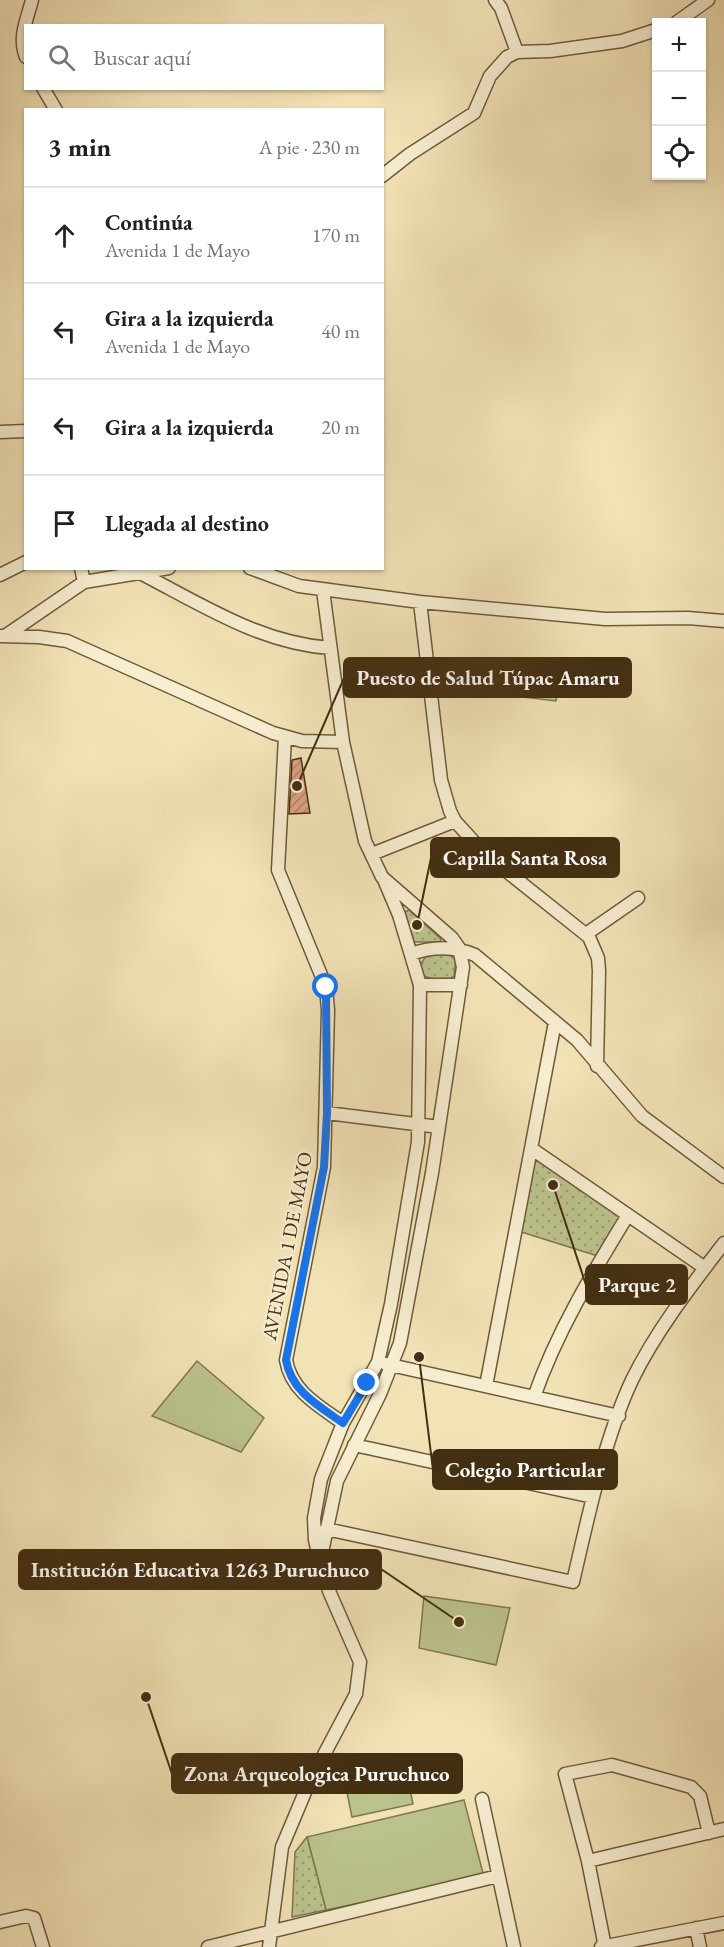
<!DOCTYPE html>
<html lang="es">
<head>
<meta charset="utf-8">
<style>
  :root { --surface:#fff; --page:#f2f2f2; --text:#202124; --muted:#757577; --line:#e0e0e0 }
  body { margin:0; font-family:"EB Garamond",serif; background:var(--page); color:var(--text) }
  .controls { position:absolute; right:18px; top:18px; display:grid; overflow:hidden; border-radius:0px; box-shadow:0 2px 4px #0004 }
  .controls button { width:54px; height:54px; display:grid; place-items:center; padding:0; border:0; border-bottom:2px solid var(--line); background:var(--surface); color:var(--text); font:30px sans-serif }
  .stop { position:absolute; width:18px; height:18px; margin:-14px; border:4px solid #1a73e8; border-radius:50%; background:#fff }
  .stop.end { background:#1a73e8; border-color:#fff; box-shadow:0 2px 6px #0008 }
  .list { margin:0; padding:0; list-style:none }
  h2 { display:flex; justify-content:space-between; align-items:center; height:78px; margin:0; padding:0 24px; font-size:26px }
  h2 small { font-size:20px; font-weight:400; color:var(--muted) }
  .list li { display:grid; grid-template-columns:39px 1fr auto; gap:18px; align-items:center; box-sizing:border-box; height:96px; padding:0 24px; border-top:2px solid var(--line) }
  .list b { display:block; font-size:22px; white-space:nowrap }
  .list p { margin:0; font-size:20px; white-space:nowrap; color:var(--muted) }
  .list em { font-size:20px; font-style:normal; color:var(--muted) }
  .icon { flex:none; width:33px; height:33px; fill:none; stroke:currentColor; stroke-width:2; stroke-linecap:round; stroke-linejoin:round }
  .map { position:relative; flex:none; width:724px; height:1947px; overflow:hidden }
  .search { position:absolute; background:var(--surface); box-shadow:0 2px 4px #0004; left:24px; top:24px; width:360px; height:66px; display:flex; align-items:center; gap:15px; box-sizing:border-box; padding:0 21px; border-radius:0px; color:var(--muted); font-size:22px }
  .panel { position:absolute; background:var(--surface); box-shadow:0 2px 4px #0004; left:24px; top:108px; width:360px; height:462px; border-radius:0px }
  .map>svg:first-child { display:block }
  .grass { fill:#bcc38d; stroke:#7f784f; stroke-width:1.5 }
  .park { fill:url(#park-dots); stroke:#7f784f; stroke-width:1.5 }
  .building { fill:url(#building-hatch); stroke:#422e11; stroke-width:1.5 }
  .lines { fill:none; stroke-linecap:round; stroke-linejoin:round }
  .minor-casing { stroke:#6e5b3a; stroke-width:15 }
  .minor { stroke:#f7edd0; stroke-width:12 }
  .route { stroke:#1a73e8; stroke-width:8 }
  .labels { text-anchor:middle; dominant-baseline:central; stroke-width:4.5; stroke-linejoin:round; paint-order:stroke }
  .street-label { font-size:20px; fill:#422e11; stroke:#f7edd0 }
  .leader { fill:none; stroke:#422e11; stroke-width:2 }
  .callout-dot { fill:#422e11; stroke:#f7edd0; stroke-width:2 }
  .callout { fill:#422e11; stroke:#422e11; stroke-width:2 }
  .callout-label { font-size:21px; text-anchor:middle; font-weight:bold; fill:#fff }
</style>
</head>
<body>
<div class="map">
<svg width="724" height="1947" viewBox="0 0 724 1947">
  <defs>
    <pattern id="park-dots" width="8" height="8" patternUnits="userSpaceOnUse" patternTransform="scale(1.5)"><rect width="8" height="8" fill="#bcc38d"/><path d="M2 2h.1M6 6h.1" fill="none" stroke="#9a9f72" stroke-width="1.8" stroke-linecap="round"/></pattern>
    <pattern id="building-hatch" width="6" height="6" patternUnits="userSpaceOnUse" patternTransform="scale(1.5)"><rect width="6" height="6" fill="#dea083"/><path d="M-1 1l2-2M0 6l6-6M5 7l2-2" fill="none" stroke="#b6836a"/></pattern>
  </defs>
  <rect width="100%" height="100%" fill="#f2e3b7"/>
  <filter id="stains"><feTurbulence type="fractalNoise" baseFrequency=".00333" numOctaves="4"/><feColorMatrix values="0 0 0 0 .2 0 0 0 0 .09 0 0 0 0 .02 0 0 0 .5 -.17"/></filter>
  <radialGradient id="worn" r=".72"><stop offset=".6" stop-color="#630" stop-opacity="0"/><stop offset="1" stop-color="#630" stop-opacity=".3"/></radialGradient>
  <!-- grass -->
  <path class="grass" d="M509 663 560 670 556 701 506 695Z
    M197 1361 264 1418 241 1452 152 1416Z
    M424 1596 510 1608 496 1665 419 1648Z
    M406 1770 413 1804 352 1817 345 1783Z
    M464 1800 484 1877 326 1910 307 1837Z"/>
  <!-- park -->
  <path class="park" d="M409 910 441 939 440 942H414L405 912Z
    M446 953 456 959 454 976C446 982 431 980 423 975L420 965 426 956Z
    M533 1154 623 1216 598 1256 518 1231Z
    M307 1837 326 1910 292 1917 295 1852Z"/>
  <!-- building -->
  <path class="building" d="M301 758 310 813 289 814 292 760Z"/>
  <g class="lines">
    <defs>
      <path id="minor" d="M495 0 501 8 517 52
        M677 22 708 0
        M26 57C18 37 27 20 32 0
        M43 88 56 110
        M382 176 410 154 474 113 490 76 507 57 517 52 550 51 622 41 656 30
        M0 432 26 431
        M81 568 84 582
        M250 568 299 586 420 602 605 619 688 618 724 621
        M0 575 26 562
        M144 575C204 606 261 643 330 648
        M420 602 441 780 450 811 455 821 485 854 589 937 598 958 599 971 597 1066
        M0 636 39 637 67 641 273 733 302 741 343 742
        M5 636 84 582 169 568
        M285 737 278 870 326 987 328 1010 324 1167 286 1360C291 1391 319 1406 343 1423
        M372 854 455 821
        M586 934 638 898
        M411 954C434 946 454 946 475 955L577 1040 642 1116 724 1177
        M420 985H461
        M327 1113 439 1127
        M532 1149 705 1268
        M386 1364 619 1416
        M486 1386 555 1022
        M534 1397C557 1331 592 1274 628 1215
        M354 1445 593 1497
        M326 1529 573 1582C588 1517 604 1440 632 1380 656 1331 691 1286 724 1243
        M319 1557 315 1540 314 1518 321 1479 343 1423 378 1362 391 1304 418 1142 420 985 399 915 385 882
        M482 1799 514 1947
        M588 1861 724 1829
        M0 1922 26 1916 34 1918 43 1947
        M696 1928 700 1947
        M208 1947 498 1876
        M269 1947 282 1847 308 1785 356 1694 360 1662 329 1591 321 1557 337 1481 380 1394 400 1343 432 1173 463 967 459 948 452 938 382 877 365 841 343 742 323 590
        M601 1947 724 1923
        M605 1947 588 1861 565 1774 612 1765 691 1787 700 1796 709 1833"/>
    </defs>
    <!-- minor casing -->
    <use href="#minor" class="minor-casing"/>
    <!-- minor -->
    <use href="#minor" class="minor"/>
  </g>
  <g class="lines">
    <!-- route -->
    <path class="route" d="M326 987 327 1113 324 1167 286 1360C291 1391 319 1406 343 1423L367 1383"/>
  </g>
  <g class="labels">
    <!-- street labels -->
    <g class="street-label">
      <text transform="translate(287 1246) rotate(-79)">AVENIDA 1 DE MAYO</text>
    </g>
  </g>
  <!-- callouts -->
  <path class="leader" d="M297 786L344 678M417 925L431 858M553 1185L586 1285M419 1357L433 1470M459 1622L381 1569M146 1697L172 1774"/>
  <g class="callout-dot">
    <circle cx="297" cy="786" r="6"/>
    <circle cx="417" cy="925" r="6"/>
    <circle cx="553" cy="1185" r="6"/>
    <circle cx="419" cy="1357" r="6"/>
    <circle cx="459" cy="1622" r="6"/>
    <circle cx="146" cy="1697" r="6"/>
  </g>
  <g class="callout">
    <rect x="344" y="658" width="287" height="39" rx="6"/>
    <rect x="431" y="838" width="188" height="39" rx="6"/>
    <rect x="586" y="1265" width="101" height="39" rx="6"/>
    <rect x="433" y="1450" width="184" height="39" rx="6"/>
    <rect x="19" y="1550" width="362" height="39" rx="6"/>
    <rect x="172" y="1754" width="290" height="39" rx="6"/>
  </g>
  <g class="callout-label">
    <text x="488" y="685">Puesto de Salud Túpac Amaru</text>
    <text x="525" y="865">Capilla Santa Rosa</text>
    <text x="637" y="1292">Parque 2</text>
    <text x="525" y="1477">Colegio Particular</text>
    <text x="200" y="1577">Institución Educativa 1263 Puruchuco</text>
    <text x="317" y="1781">Zona Arqueologica Puruchuco</text>
  </g>
  <rect width="100%" height="100%" filter="url(#stains)"/>
  <rect width="100%" height="100%" fill="url(#worn)"/>
</svg>
<div class="controls">
<button>+</button>
<button>−</button>
<button><svg class="icon" aria-label="locate" viewBox="0 0 24 24"><circle cx="12" cy="12" r="6"/><path d="M12 2v4M12 18v4M2 12h4M18 12h4"/></svg></button>
</div>
<div class="stop" style="left:326px;top:987px"></div>
<div class="stop end" style="left:367px;top:1383px"></div>
<div class="search"><svg class="icon" aria-label="search" viewBox="0 0 24 24"><circle cx="10" cy="10" r="6"/><path d="M15 15l6 6"/></svg>Buscar aquí</div>
<section class="panel">
<h2>3 min<small>A pie · 230 m</small></h2>
<ul class="list">
<li><svg class="icon" aria-label="ahead" viewBox="0 0 24 24"><path d="M12 20V5M6 11l6-6 6 6"/></svg><div><b>Continúa</b><p>Avenida 1 de Mayo</p></div><em>170 m</em></li>
<li><svg class="icon" aria-label="left" viewBox="0 0 24 24"><path d="M17 20v-9H6M10 6l-5 5 5 5"/></svg><div><b>Gira a la izquierda</b><p>Avenida 1 de Mayo</p></div><em>40 m</em></li>
<li><svg class="icon" aria-label="left" viewBox="0 0 24 24"><path d="M17 20v-9H6M10 6l-5 5 5 5"/></svg><div><b>Gira a la izquierda</b></div><em>20 m</em></li>
<li><svg class="icon" aria-label="arrive" viewBox="0 0 24 24"><path d="M6 21V4h12l-3 4 3 4H6"/></svg><div><b>Llegada al destino</b></div></li>
</ul>
</section>
</div>
</body>
</html>
